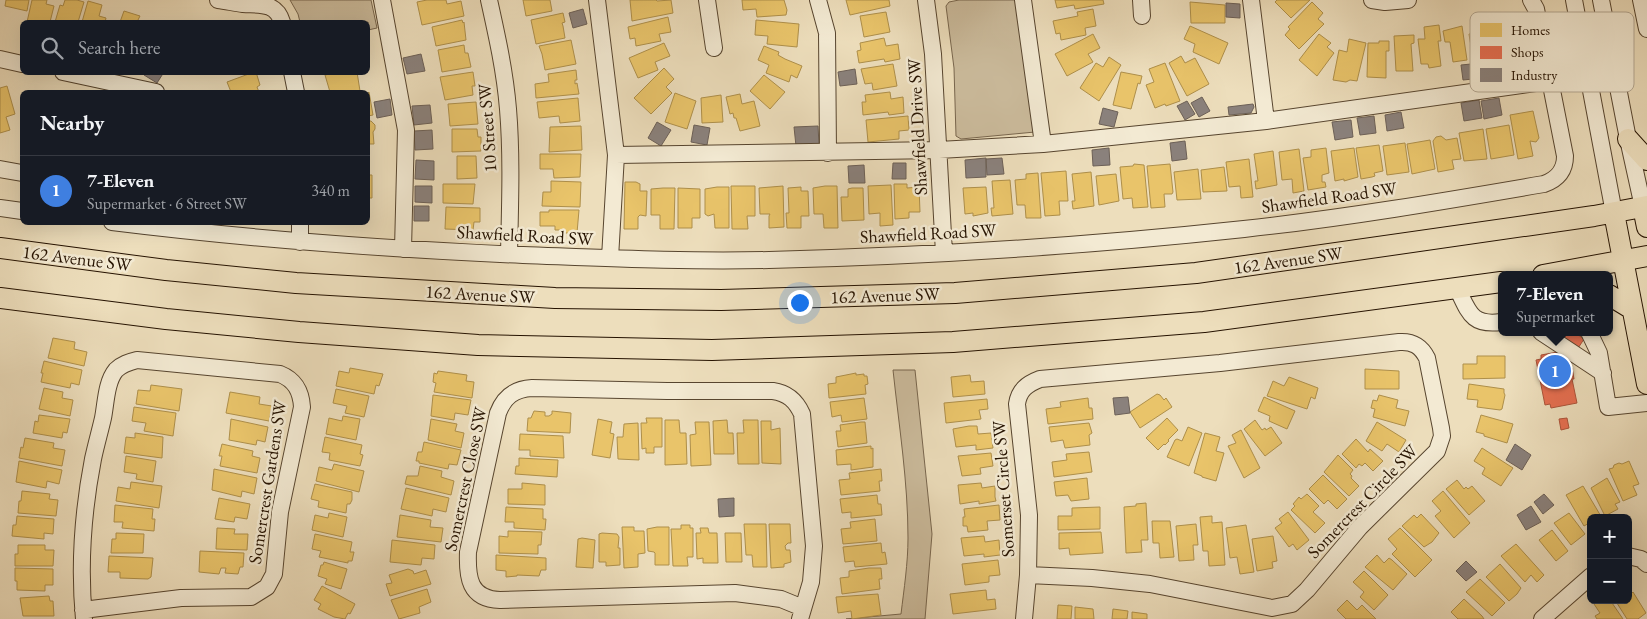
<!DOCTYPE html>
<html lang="en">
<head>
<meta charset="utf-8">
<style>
  :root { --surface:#171b24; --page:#20242c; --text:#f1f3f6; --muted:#9ea1a6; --line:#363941; --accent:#c59692 }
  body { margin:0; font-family:"EB Garamond",serif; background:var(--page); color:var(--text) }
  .controls { position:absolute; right:15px; bottom:15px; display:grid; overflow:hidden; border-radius:8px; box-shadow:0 5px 20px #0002 }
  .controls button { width:45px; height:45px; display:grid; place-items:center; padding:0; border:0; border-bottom:1px solid var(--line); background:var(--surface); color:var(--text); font:25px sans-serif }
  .you { position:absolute; left:799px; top:302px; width:18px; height:18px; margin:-12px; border:4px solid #fff; border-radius:50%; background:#1a73e8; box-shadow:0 0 0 8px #1a73e833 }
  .badge { display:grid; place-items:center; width:32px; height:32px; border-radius:50%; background:var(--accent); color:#fff; font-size:16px; font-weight:700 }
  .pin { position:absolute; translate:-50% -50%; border:2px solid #fff; box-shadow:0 1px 5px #0006 }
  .popup { position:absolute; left:1498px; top:271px; width:115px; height:65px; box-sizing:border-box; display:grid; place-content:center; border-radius:8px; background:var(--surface); filter:drop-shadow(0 1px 4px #0005); font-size:16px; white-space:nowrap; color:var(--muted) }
  .popup b { font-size:19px; color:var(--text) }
  .popup::after { content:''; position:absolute; left:50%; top:100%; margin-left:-10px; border:10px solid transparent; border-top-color:var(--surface) }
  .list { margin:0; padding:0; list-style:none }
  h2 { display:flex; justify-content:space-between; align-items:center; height:65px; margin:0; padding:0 20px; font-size:21px }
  h2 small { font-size:16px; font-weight:400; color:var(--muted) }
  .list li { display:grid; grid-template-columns:32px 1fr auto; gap:15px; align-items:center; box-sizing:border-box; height:70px; padding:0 20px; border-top:1px solid var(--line) }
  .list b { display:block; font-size:19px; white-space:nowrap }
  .list p { margin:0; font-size:16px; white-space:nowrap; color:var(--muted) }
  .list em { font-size:16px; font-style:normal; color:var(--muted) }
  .icon { flex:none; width:28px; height:28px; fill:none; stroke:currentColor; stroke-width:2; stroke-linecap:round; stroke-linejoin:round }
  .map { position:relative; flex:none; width:1647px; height:619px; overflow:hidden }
  .search { position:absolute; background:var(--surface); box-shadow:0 5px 20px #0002; left:20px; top:20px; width:350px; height:55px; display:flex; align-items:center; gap:12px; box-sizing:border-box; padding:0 18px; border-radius:8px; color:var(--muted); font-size:19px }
  .panel { position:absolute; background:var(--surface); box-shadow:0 5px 20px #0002; left:20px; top:90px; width:350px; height:135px; border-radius:8px }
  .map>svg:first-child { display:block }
  .green { fill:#cbbb9c; stroke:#78664e }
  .homes { fill:#e9c46a; stroke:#ae8f4a }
  .shops { fill:#e76f51; stroke:#ad5339 }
  .industry { fill:#8a817c; stroke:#6c6057 }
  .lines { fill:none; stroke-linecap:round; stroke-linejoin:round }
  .minor-casing { stroke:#57452f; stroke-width:18 }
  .major-casing { stroke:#251200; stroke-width:22 }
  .minor { stroke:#f3ead3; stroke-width:16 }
  .major { stroke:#eddebc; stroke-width:20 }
  .labels { text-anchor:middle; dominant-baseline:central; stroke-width:5; stroke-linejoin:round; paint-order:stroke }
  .street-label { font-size:18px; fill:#251200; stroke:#f3ead3 }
  .key { fill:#f3ead3; stroke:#b5a994; stroke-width:1 }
  .key-label { font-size:14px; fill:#251200 }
</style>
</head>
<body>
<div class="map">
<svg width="1647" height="619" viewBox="0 0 1647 619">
  <rect width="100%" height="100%" fill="#eddebc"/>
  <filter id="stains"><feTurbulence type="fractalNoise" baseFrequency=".004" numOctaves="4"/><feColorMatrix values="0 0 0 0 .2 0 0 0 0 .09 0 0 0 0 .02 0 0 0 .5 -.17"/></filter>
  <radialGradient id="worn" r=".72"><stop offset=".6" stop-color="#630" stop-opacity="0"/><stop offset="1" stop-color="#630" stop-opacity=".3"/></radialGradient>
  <!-- green -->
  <path class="green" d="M290 0H371L377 28 368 30V22H300L298 14Z
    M959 0H1017L1035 132 961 139 956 136 954 68 946 6 949 2Z
    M893 370H915L932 534 925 619H846L901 614C904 589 908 563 908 538 908 482 899 426 893 370Z"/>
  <!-- homes -->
  <path class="homes" d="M6 0H29L27 11 5 6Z
    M32 0H47L46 4 54 6 50 22H27Z
    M65 0H77L84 2 78 22H55L60 5 63 6Z
    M427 0H446L447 4 461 1 464 16 422 25 417 2Z
    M523 0H550L552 11 526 16Z
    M630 0H656L657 1 671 0 673 13 632 21Z
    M742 0H784L787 10 786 15 757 17 756 9 743 10Z
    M846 0H889L890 6 850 15Z
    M1055 0H1103L1104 4 1075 9 1074 5 1057 8Z
    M1277 0H1310L1291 18 1275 2Z
    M88 1 102 5 99 16 106 18 105 22H82Z
    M1190 2 1225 5V23H1191Z
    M1312 2 1323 13 1318 19 1324 24 1299 49 1285 35 1290 29 1288 27Z
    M1093 9 1096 26 1085 28 1086 35 1061 40 1060 33 1056 34 1053 21 1078 16 1077 12Z
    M124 11 140 16 137 22H120Z
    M886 12 890 32 864 37 860 16Z
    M563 13 565 22 562 23 563 26 565 38 536 44 531 20Z
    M1507 15 1510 31 1515 30 1519 56 1511 60 1508 57 1498 59 1493 28 1492 17Z
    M668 17 671 32 659 34 661 41 636 46 635 38 630 39 628 27Z
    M1490 19 1492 35 1489 36 1493 60 1480 62 1479 58 1473 59 1469 34 1476 33 1474 21Z
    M462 20 463 23 464 22 466 40 436 46 432 27Z
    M756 20 799 24 797 47 767 44 768 36 755 35Z
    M1439 25 1441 41H1438L1441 66 1429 68 1428 64H1421L1418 39H1425L1424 27Z
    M1190 26 1228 43 1219 64 1193 52 1195 44 1184 39Z
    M1462 26 1467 60 1453 62 1450 42H1445L1443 31Z
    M1093 34 1100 48 1088 54 1093 62 1067 76 1055 54Z
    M1319 34 1331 43 1327 47 1334 53 1317 76 1299 60Z
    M1414 35V43L1411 44 1413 71H1396L1394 36Z
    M884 38 886 46 898 44 900 59 885 62 884 59 859 63 857 51 861 50 860 43Z
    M1349 39 1366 43 1357 81 1350 80 1346 82 1333 80 1339 50 1347 52Z
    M571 40 576 64 545 70 542 54 539 46Z
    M1379 41H1389V51H1386V78L1367 77 1368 43H1379Z
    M664 43 670 56 655 62 658 70 638 78 629 58Z
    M464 45 465 53H468L471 67 442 72 438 50Z
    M764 46 779 52 778 55 785 59 802 66 797 78 791 75 789 82 766 73 769 65 758 60Z
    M1181 56 1185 63 1195 58 1209 84 1187 96 1169 63Z
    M1109 57 1121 65 1099 101 1080 88 1096 63 1103 67Z
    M1165 63 1180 101 1166 106 1165 104 1155 108 1146 85 1154 82 1149 69Z
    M893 64 897 86 873 90 872 83 865 84 861 69Z
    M664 68 674 79 666 87 672 93 651 114 634 98Z
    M576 70 577 80H575V84L577 83 579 94 536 98 535 84 549 82 548 74Z
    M254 72H256L260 85 257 87 259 92H231L227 82Z
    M340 72H357L360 91 330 92 325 75Z
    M473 72 475 86H472L473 95 445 100 440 77Z
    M1121 72 1142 76 1140 84 1138 83 1131 109 1113 105Z
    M764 75 785 92 770 109 750 91Z
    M7 86 15 114 6 117 10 130 0 133V88Z
    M369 92 373 115 368 116V93Z
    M890 92 891 99 903 97 904 113 889 115 888 112 863 115 862 102H866L865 95Z
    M675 93 696 101 687 129 665 122Z
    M740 94 742 104 754 101 760 126 740 131 736 118H734L733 113 730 114 726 97Z
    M721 95 723 122 702 123 701 98Z
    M578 98 580 121 560 123 559 116 539 118 537 102Z
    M476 102 478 124 450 126 448 104Z
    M1533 111 1539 138 1536 142 1530 141 1533 156 1518 159 1510 115Z
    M908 116 909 130 899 131V139L868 142 866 120Z
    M368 121H371L375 125V129L373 132 374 144H368Z
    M1509 125 1514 155 1491 159 1486 129Z
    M581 126 582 150 549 152 550 127Z
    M452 129H477L478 137H481V151L452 152Z
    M1483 129 1487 159 1464 161 1459 133Z
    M1441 136 1446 140 1457 138 1461 159 1452 160 1454 169 1438 172 1433 141 1436 137Z
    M1430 140 1435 169 1412 174 1407 144Z
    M1405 143 1409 172 1387 175 1383 146Z
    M1379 145 1383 171 1374 173 1375 176 1372 177 1361 179 1356 148Z
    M1326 148 1329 173 1322 175V182H1325L1326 187 1308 190 1303 158 1311 157V150Z
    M1354 148 1358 177 1344 181V179L1335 181 1331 151Z
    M1299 149 1304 191 1293 193 1292 179 1282 180 1279 152Z
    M1273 151 1277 185 1256 189 1255 181H1258L1254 154Z
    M540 154H581L580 177 554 178 553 169H540Z
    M457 156H476L477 178 457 179Z
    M1249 159 1253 197 1241 198 1240 186 1229 187 1226 162Z
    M1134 164 1144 165 1148 207 1133 208 1132 198 1123 199 1120 167 1133 166Z
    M1170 164 1173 192 1172 194H1164L1165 207 1151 208 1147 166Z
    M1224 167 1227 191 1203 192 1201 170Z
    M1198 169 1201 199 1177 200 1174 172Z
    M1066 171 1068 201H1059L1060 215 1045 216 1041 173Z
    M1091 172 1094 206 1073 209 1072 201H1075L1072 174Z
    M1038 173 1041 218H1026L1025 205H1017L1015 180 1026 179V174Z
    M1116 174 1119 201 1099 205 1096 176Z
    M368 175H372V198H368Z
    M1010 180 1013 214 992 216 991 208H994L992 181Z
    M551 181 581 182 580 207 542 206 543 192H551Z
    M625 182H636L640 184V191H647L646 216 640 215 638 217V229H624Z
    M443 184H475L473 204 443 203Z
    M894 184H907V188L919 187 920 212H909V218L895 219Z
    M891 185 893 225 880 226V213L869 214 868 186Z
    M731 186H755V216H747L748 229H732Z
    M783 186 784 227 769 228V216L770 214H760L759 188Z
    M825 186H837L838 228H824L823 214H814L813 188Z
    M717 187H729V228H715L714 214 708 216 705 214V189Z
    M801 187V191H808L809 216H801V228H787L786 213H789L788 188Z
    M986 187 988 213 973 216V213L965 214 963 188Z
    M663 188H675L674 229H660V215H651V189Z
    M678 188 700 189V218H692V228H678Z
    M852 188H863L864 220 842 221 841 197H848V189Z
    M446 207 480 208V222H474L473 230 445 229Z
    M549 210H579L577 233H561V230H555V226H540V212H549Z
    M53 338 75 342 74 349 87 352 84 366 48 358Z
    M1477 356H1505V378L1463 379V364H1477Z
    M44 361 82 370 79 385 71 383 70 388 41 382 43 373H41Z
    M350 368 383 374 379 386 376 385 374 394 336 386 339 371 349 373Z
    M1365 369 1399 371V389H1365Z
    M438 371 467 375 466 381 474 382 472 398 434 392 436 383 433 382 434 373 437 374Z
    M856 373V375L864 374V376H867L868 384 865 385 866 394 829 398 828 384 836 383V377Z
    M970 375 971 382 984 381 985 394 953 397 951 377Z
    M1289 377 1318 388 1315 399 1311 397 1307 409 1267 396 1273 381 1284 386Z
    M1469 384 1504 389V393L1505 395 1502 409 1500 410 1477 407 1478 400 1467 399Z
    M151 385 182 389 179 411 136 404 138 390 150 391Z
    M44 388 63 392 62 398 73 400 70 416 39 409Z
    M336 389 369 396 364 417 345 413 347 406 333 403Z
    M230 392 260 397 259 404 272 406 269 421 226 413Z
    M1157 394 1160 395 1164 400 1166 398 1172 407 1140 428 1130 412Z
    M433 395 471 400 468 415 455 413 454 420 431 416Z
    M1379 395 1398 400 1396 408 1409 411 1405 426 1373 417 1375 409 1371 408 1373 400 1377 401Z
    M1264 397 1295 411 1287 429 1269 421 1270 416 1258 411Z
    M864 398 867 419 842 422 841 415 832 417 830 402Z
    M1088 398 1089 408H1092L1093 419 1048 424 1046 409 1061 407 1060 402Z
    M987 399 988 409 979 410 981 419 946 423 944 403Z
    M134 407 176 413 173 436 144 431 146 423 132 421Z
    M534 411 545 412V416H549L552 414V411L571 413 570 433 527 431 528 418H531Z
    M39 415 70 419 67 433 63 432 62 438 33 433 35 421 38 422Z
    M1481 415 1513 424 1507 443 1484 436V434L1476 432Z
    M343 416 360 419 356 440 326 434 329 418 342 421Z
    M646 418H662V447H654V453H646V448L642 449 641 423H647Z
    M1167 418 1178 430 1168 440 1169 441 1165 445 1164 444 1158 450 1146 438Z
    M231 419 268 427 265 442 257 440 256 445 229 440Z
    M431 419 457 424 455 431 464 433 461 448 428 440Z
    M598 419 612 422 610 433 614 434 610 458 592 455Z
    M665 420H679L680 433H686L687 464 665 465Z
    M727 420 728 433H733L734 454H714L713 421Z
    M743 420H758L759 464H738L737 433H744Z
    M1255 420 1262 430 1265 428 1266 430 1271 427 1282 443 1265 456 1244 429Z
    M761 421H771V430L780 428 781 464 762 463Z
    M695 422H709L711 465 691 466 690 435 696 434Z
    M861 422H865L867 443 838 447 836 431H841L840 425Z
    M1377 422 1406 440 1399 452 1387 444 1382 451 1366 441Z
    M638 423 639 460 618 459 617 437H623L624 424Z
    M1089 423 1092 433 1089 435 1090 445 1065 448 1063 440 1051 442 1049 427Z
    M969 426H977L978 434 991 433 993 448 976 450V445L956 447 953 429Z
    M1188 427 1202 433 1189 466 1167 457 1175 440 1177 439 1182 441Z
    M1241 430 1260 468 1244 478 1228 446 1236 443 1232 435Z
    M135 433 163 437 162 458 124 453 126 437 135 438Z
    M1205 433 1220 437 1216 451 1224 453 1216 481 1202 477V476L1194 473Z
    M520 434 563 436 564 458 530 456V450H519Z
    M325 437 362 445 360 454 363 455 360 466 329 460 330 453 322 452Z
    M25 438 54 443 53 448 65 450 62 466 19 458 21 447 23 448Z
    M1356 439 1368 452 1370 449 1383 461 1373 471 1365 463 1362 466 1359 464 1356 468 1342 454Z
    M424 442 461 450 457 465 449 464 448 469 419 463V461H416L418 452H422Z
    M222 444 253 451 252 456 260 458 257 473 220 466 222 456H219Z
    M871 446V449L873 448V467L851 470V464L837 465 836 450Z
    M1482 448 1513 468 1501 486 1482 474 1485 468 1474 461Z
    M1089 452 1092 472 1054 477 1052 462 1067 460 1066 454Z
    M991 453 993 466 980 468 981 474 962 476 958 456Z
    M1338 455 1353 470 1350 474 1352 476 1351 478 1359 486 1349 496 1324 472Z
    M126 456 156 461 153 482 136 479 137 474 124 472Z
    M519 458 558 460 557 477 515 474 516 466H519Z
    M19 461 62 470 59 484 47 481 46 488 16 482Z
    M1629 461 1639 484 1633 486 1637 495 1623 501 1609 469 1613 468 1614 465 1619 463 1622 464Z
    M334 464 364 471 359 492 316 481 319 467 332 470Z
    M420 466 442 471 441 477 454 481 451 495 405 484 407 476H418Z
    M214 469 257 478 254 494 242 491 241 497 212 490Z
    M881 469 882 481H879L880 491 841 495 839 480 850 479 849 473Z
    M1323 475 1347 499 1337 509 1328 500 1324 504 1309 489Z
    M1087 478 1089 499 1071 501 1068 495 1056 496 1054 482Z
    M1607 478 1620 502 1615 504 1618 509 1605 516 1591 488Z
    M1457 480 1464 489 1466 487 1468 489 1472 486 1485 501 1469 515 1446 489Z
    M131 482 162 486 159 508 116 501 118 487 130 489Z
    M522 483 545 485V505L508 504V489H522Z
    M981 483 982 488 995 486V497L996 501 979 504V501L960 504 958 485Z
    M315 484 352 492V500L350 504H347L346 513 318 507 319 501 311 499Z
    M1583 486 1602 518H1591V522L1584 526 1566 495Z
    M406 488 449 498 446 512 433 509 432 516 401 509Z
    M22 491 50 494 49 499 58 500 56 516 18 513 19 501H21Z
    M1443 491 1470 523 1454 538 1435 516 1441 511 1432 501Z
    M1307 494 1319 506 1313 512 1325 523 1315 533 1291 510 1295 506 1293 504 1299 497 1301 499Z
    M877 495 878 504H881L882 515 851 518V512L842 513 840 499Z
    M219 498 250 504 247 519 235 517 234 522 215 519Z
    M1146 503 1148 540H1141L1142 552 1126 553 1124 507 1136 506V504Z
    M115 505 153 509 152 519H155L154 531 122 528 123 522H114Z
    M999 505 1000 520 987 521 988 530 968 532 967 526H963V517H965L964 509Z
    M506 507 543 509V519H546L545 530 514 528V522H505Z
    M1100 507V529L1058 530V516H1072V508Z
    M1288 512 1309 540 1297 550 1293 544 1289 547 1275 528 1282 523 1279 519Z
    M329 513 347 517 343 537 312 530 315 515 328 518Z
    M1569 513 1585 534 1571 545 1554 523Z
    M1421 514 1439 533 1432 542 1424 547 1402 526 1414 515 1417 518Z
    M400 515 431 520 430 527 443 528 441 542 397 537Z
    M17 516 54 519 53 534 44 533V539L12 536 13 525H16Z
    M1212 516V523L1222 522 1225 565 1209 566 1208 551H1203L1200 517Z
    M875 519 877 541 843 544 841 529 851 528 850 522Z
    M1152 521H1170L1174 557 1160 558 1159 543H1153Z
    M744 524H766L767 567H753L752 555H746Z
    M769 524H790L791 543H788L785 546 786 550H790L791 562 784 564V567L771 568Z
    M1196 524 1198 545H1193L1194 560 1179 561 1176 526Z
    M681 525H690V528H693V557H687L688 566H673L671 529H681Z
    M1246 525 1254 572 1240 574 1237 557 1230 558 1226 528Z
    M622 527H634V531H644L645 553 638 554V567L624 568Z
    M657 527H669V565H655V553L654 552 648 551 647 529Z
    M217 528 235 529 234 534H248L247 550 216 549Z
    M700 528H708L709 533H717L718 563H703V558L697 559 696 533H701Z
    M1400 528 1432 560 1415 577 1392 554 1397 549 1388 539Z
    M1552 530 1568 551 1556 561 1539 540Z
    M508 531 542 532 541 545H538V554L499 553V536L508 537Z
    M1101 532 1103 553 1070 555 1069 548 1059 549V533Z
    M116 533 144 534 143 553H111L112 539H116Z
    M602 533 617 534 619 537 618 548H620V565L606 566V562H599V534Z
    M725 533H741L742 562H726Z
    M315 534 352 542 350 552H354L352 561H348V563L319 557 321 551 312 549Z
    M984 536 985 542 999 540 1000 555 984 557V554L964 556 961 538Z
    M1273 536 1277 561 1272 562 1273 568 1257 571 1252 539Z
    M582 538 595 540 593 568 576 567 578 539Z
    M392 540 435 545 434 559 422 558 421 565 390 562Z
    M881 543 882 553 885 552 887 564 855 567 854 561 845 562 843 547Z
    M1516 544 1544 575 1537 582 1531 575 1525 582 1501 556Z
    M18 545H45V550H54L53 566H15V554H18Z
    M200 551 244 553 243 567H240L238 574 225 573 226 568H221L219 574 199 572Z
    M496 555 546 558V570H541L539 576 517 575V576L506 577V571L496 570Z
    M1377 555 1384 563 1389 558 1392 560 1407 574 1393 590 1365 567Z
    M109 556 153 558 151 577 148 579 120 578V572H108Z
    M998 560 1000 575 989 576V582L965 585 962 564Z
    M324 562 347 569 341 589 325 584 327 579 318 576 321 565H323Z
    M1500 564 1521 588 1517 594 1509 601 1486 577Z
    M15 568 53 569V585H45V591L17 590V581H15Z
    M869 568H881L882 579H879L880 589 842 594 840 578 849 577V571Z
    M408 569 413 571 414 574 426 570 431 584 390 596 386 584 392 583 389 575Z
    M1364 571 1388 595 1374 610 1360 597 1364 592 1353 582Z
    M1480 579 1505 603 1492 616 1466 592Z
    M322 586 355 604 350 614 348 613 345 619 334 617 318 609 321 604 314 600Z
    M1628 588 1632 593 1633 592 1646 613 1638 619H1627L1615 600H1628Z
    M427 589 431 602 419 607 420 613 399 619 391 600Z
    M986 590 987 600 995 599 996 609 953 614 950 594Z
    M878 594 881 615 852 619 851 611 838 613 836 597Z
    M49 596 50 601H53L54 616H23L20 598Z
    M1464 599 1482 616 1484 619H1458L1451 612Z
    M1347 600 1357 610 1362 605 1376 619H1346L1337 610Z
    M1600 600H1610L1623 619H1597L1595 616 1600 613 1594 604Z
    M1058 605 1072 606 1071 619H1057Z
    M1075 607 1093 609 1094 619H1075Z
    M1113 609 1128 611 1127 619H1112Z
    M1132 612 1147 614V619H1132Z"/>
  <!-- shops -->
  <path class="shops" d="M1568 332H1574L1584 339 1571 359 1568 358 1570 368H1572L1573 373 1574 379H1572L1577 403 1551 408 1550 404 1545 405 1536 360 1541 359V355L1558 352 1556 350Z
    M1567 418 1569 428 1561 430 1559 419Z"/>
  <!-- industry -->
  <path class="industry" d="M1226 3 1240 4V18L1226 17Z
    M583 9 587 24 573 28 569 13Z
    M421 54 425 71 407 74 403 58Z
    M1471 64 1473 79 1463 80 1461 65Z
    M855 69 857 84 840 86 838 72Z
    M145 72H164L157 83 144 75Z
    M1202 97 1210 111 1199 117 1191 103Z
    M1499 98 1502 115 1484 119 1481 101Z
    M390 99 392 115 377 118 374 102Z
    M1479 100 1482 118 1464 121 1461 103Z
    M1187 101 1195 114 1185 120 1177 106Z
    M1253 104 1254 107 1251 113 1229 115 1228 107Z
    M430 105 432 123 414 125 412 106Z
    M1103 108 1118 112 1114 127 1099 124Z
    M1401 112 1404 128 1387 131 1385 115Z
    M1374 116 1376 133 1360 135 1357 118Z
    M1351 120 1353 137 1335 140 1332 122Z
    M657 122 671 130 661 146 648 138Z
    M694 125 710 128 707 145 691 142Z
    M818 126 819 145 796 146 794 127Z
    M432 130 433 149 415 150 414 131Z
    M1185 141 1187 159 1172 161 1170 143Z
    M1109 148 1110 165 1093 166 1092 150Z
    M986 158V177L966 178 965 160Z
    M1002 158 1004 174 987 175 986 159Z
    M416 160 434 161V180L415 179Z
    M893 163H906V179H892Z
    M864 165 865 183H849L848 166Z
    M415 186H432V203L415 202Z
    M414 206H429V221H414Z
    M1128 397 1130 413 1115 415 1113 398Z
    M1515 444 1531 455 1522 470 1506 460Z
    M1544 494 1554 505 1543 514 1534 502Z
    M734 498V516L719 517 718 499Z
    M1531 506 1541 522 1526 530 1517 515Z
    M1466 561 1477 572 1466 581 1456 571Z"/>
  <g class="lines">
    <defs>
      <path id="minor" d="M218 0C226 1 235 3 243 4 260 5 276 2 282 22
        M382 0 406 130 403 249
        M489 0C497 36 505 72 508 109 512 157 510 206 509 254
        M597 0 616 155 610 258
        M707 0 714 48
        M818 0 827 33 828 153
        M926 0 933 54 944 253
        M1023 0 1043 144
        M1141 0 1142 16
        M1251 0 1266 121
        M1372 0 1385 2 1408 0
        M1574 0 1614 213
        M1601 0 1628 139 1643 207
        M1641 0 1647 29
        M0 59 22 64
        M63 72 156 92
        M292 72 296 92
        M616 155 939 150 1043 144 1266 121 1550 81
        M0 169 22 173
        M0 208 22 211
        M112 222C249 239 386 249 523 255 605 258 687 262 769 260 927 256 1086 246 1244 229 1345 218 1445 201 1544 184 1558 179 1565 170 1565 156L1536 9 1531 0
        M300 242V222
        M1457 288C1469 312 1471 326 1501 322
        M1541 332 1603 373
        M1589 332 1599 353 1608 407 1647 403
        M1628 556 1641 559 1647 564
        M83 610 181 598 251 597 267 587 274 574 280 512 302 407C301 391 295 380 280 374L137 360C129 362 122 364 116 370 106 382 106 403 103 418 100 431 96 445 93 459 83 511 79 566 84 619
        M800 619 811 582 814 546 802 414C796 401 788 393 773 391H667L532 388C514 389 504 397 498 413L468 552C467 577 469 599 500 600L735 593 781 599 803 608
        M1024 619 1028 575 1029 515 1017 404C1019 390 1027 384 1040 379L1220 363 1399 342C1413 341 1421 346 1427 358L1441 428 1442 436 1437 451 1360 527 1307 590 1292 604 1272 608 1150 584 1092 578 1028 575
        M1542 619 1591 576"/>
      <path id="major" d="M1628 139 1647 160
        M1643 207 1647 227
        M1614 213 1647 384
        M0 248 166 270 296 283 555 298 721 300 955 293 1196 273 1594 216 1647 206
        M1543 275 1647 256
        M1609 295 1632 309
        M0 298 166 319 299 332 478 345 712 350 953 342 1204 322 1501 282"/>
    </defs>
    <!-- minor casing -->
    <use href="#minor" class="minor-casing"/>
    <!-- major casing -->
    <use href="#major" class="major-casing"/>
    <!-- minor -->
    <use href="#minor" class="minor"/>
    <!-- major -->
    <use href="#major" class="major"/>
  </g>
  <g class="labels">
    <!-- street labels -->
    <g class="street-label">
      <text transform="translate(917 127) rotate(-93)">Shawfield Drive SW</text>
      <text transform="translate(487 128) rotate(-94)">10 Street SW</text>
      <text transform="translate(1329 197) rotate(-8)">Shawfield Road SW</text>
      <text transform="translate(928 233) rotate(-3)">Shawfield Road SW</text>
      <text transform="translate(525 235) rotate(3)">Shawfield Road SW</text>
      <text transform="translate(77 258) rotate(7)">162 Avenue SW</text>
      <text transform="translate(1288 260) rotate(-8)">162 Avenue SW</text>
      <text transform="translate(480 294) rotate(3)">162 Avenue SW</text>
      <text transform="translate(885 295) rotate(-2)">162 Avenue SW</text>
      <text transform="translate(465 479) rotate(-78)">Somercrest Close SW</text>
      <text transform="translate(267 482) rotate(-81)">Somercrest Gardens SW</text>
      <text transform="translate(1003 489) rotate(-94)">Somerset Circle SW</text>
      <text transform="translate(1362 501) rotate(-46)">Somercrest Circle SW</text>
    </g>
  </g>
  <!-- legend -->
  <rect x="1470" y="12" width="164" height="80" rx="8" class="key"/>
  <rect x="1480" y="23" width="22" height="14" fill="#e9c46a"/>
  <rect x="1480" y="46" width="22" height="13" fill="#e76f51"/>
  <rect x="1480" y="68" width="22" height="14" fill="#8a817c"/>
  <g class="key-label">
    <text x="1511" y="35">Homes</text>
    <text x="1511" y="57">Shops</text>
    <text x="1511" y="80">Industry</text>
  </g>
  <rect width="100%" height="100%" filter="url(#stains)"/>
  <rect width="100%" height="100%" fill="url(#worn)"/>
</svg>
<div class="controls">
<button>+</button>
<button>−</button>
</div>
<div class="you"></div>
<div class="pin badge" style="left:1555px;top:371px;background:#3f7fe0">1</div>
<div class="popup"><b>7-Eleven</b>Supermarket</div>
<div class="search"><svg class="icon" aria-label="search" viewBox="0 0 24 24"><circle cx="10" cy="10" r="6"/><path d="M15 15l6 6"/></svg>Search here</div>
<section class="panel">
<h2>Nearby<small></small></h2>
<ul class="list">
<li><span class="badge" style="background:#3f7fe0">1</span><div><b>7-Eleven</b><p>Supermarket · 6 Street SW</p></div><em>340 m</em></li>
</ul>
</section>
</div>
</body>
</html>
